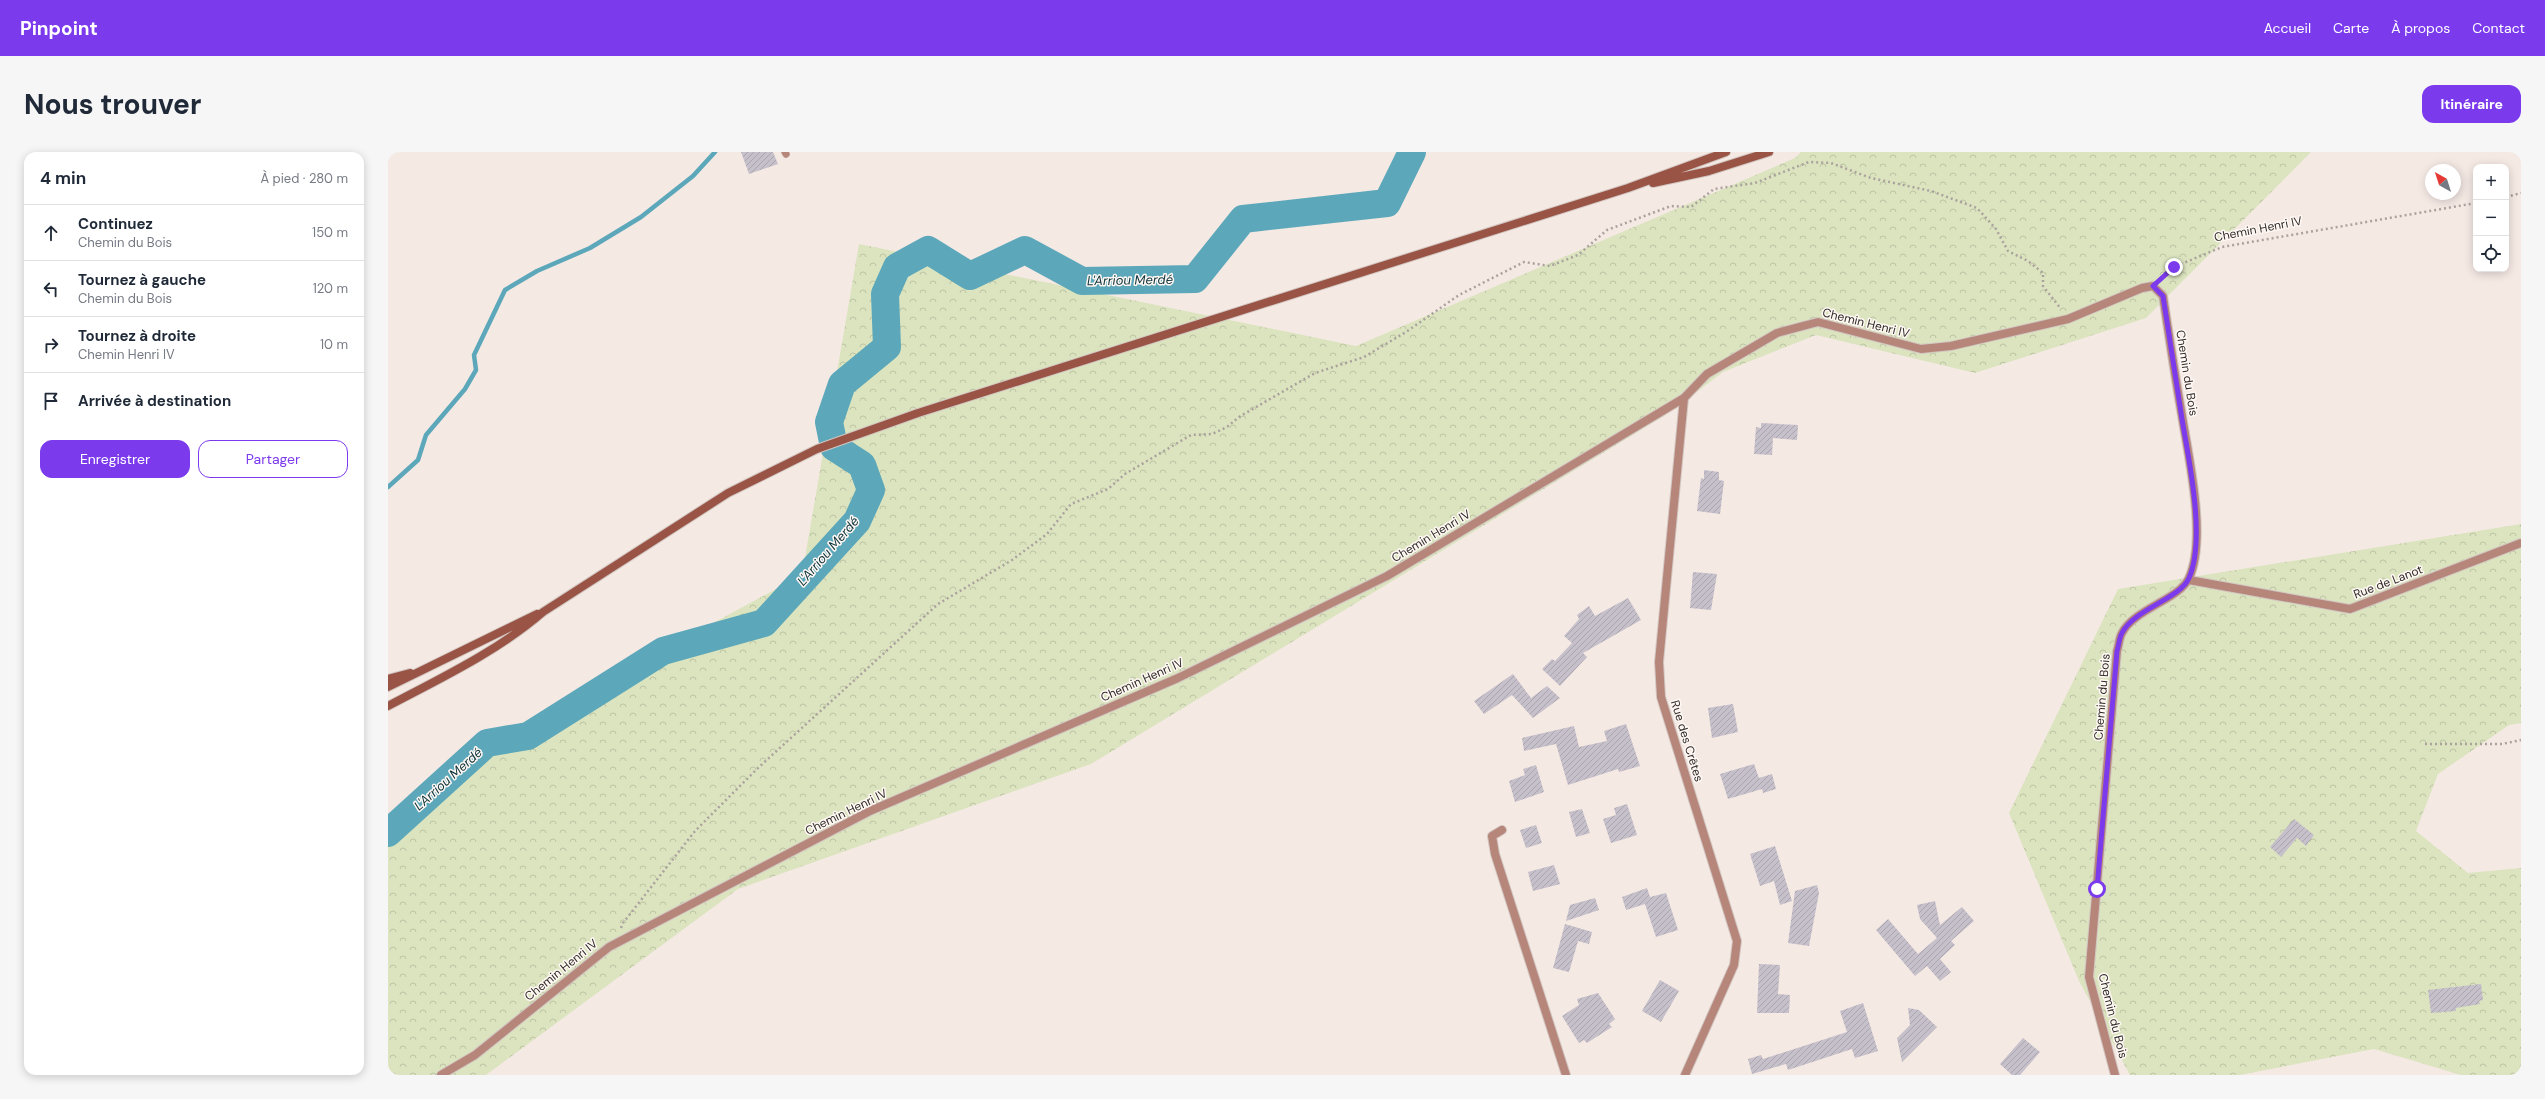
<!DOCTYPE html>
<html lang="fr">
<head>
<meta charset="utf-8">
<style>
  :root { --surface:#fff; --page:#f6f6f7; --text:#1f2937; --muted:#747a83; --line:#e0e1e3; --accent:#7c3aed }
  body { margin:0; font-family:"DM Sans",sans-serif; background:var(--page); color:var(--text) }
  .controls { position:absolute; right:12px; top:12px; display:grid; overflow:hidden; border-radius:8px; box-shadow:0 2px 10px #0003 }
  .controls button { width:36px; height:36px; display:grid; place-items:center; padding:0; border:0; border-bottom:1px solid var(--line); background:var(--surface); color:var(--text); font:20px sans-serif }
  .compass { position:absolute; left:2037px; top:12px; width:36px; height:36px; border-radius:50%; background:var(--surface); box-shadow:0 2px 10px #0003; rotate:321deg }
  .stop { position:absolute; width:12px; height:12px; margin:-9px; border:3px solid #7c3aed; border-radius:50%; background:#fff }
  .stop.end { background:#7c3aed; border-color:#fff; box-shadow:0 1px 4px #0008 }
  .list { margin:0; padding:0; list-style:none }
  h2 { display:flex; justify-content:space-between; align-items:center; height:52px; margin:0; padding:0 16px; font-size:17px }
  h2 small { font-size:13px; font-weight:400; color:var(--muted) }
  .list li { display:grid; grid-template-columns:26px 1fr auto; gap:12px; align-items:center; box-sizing:border-box; height:56px; padding:0 16px; border-top:1px solid var(--line) }
  .list b { display:block; font-size:15px; white-space:nowrap }
  .list p { margin:0; font-size:13px; white-space:nowrap; color:var(--muted) }
  .list em { font-size:13px; font-style:normal; color:var(--muted) }
  .actions { display:flex; gap:8px; padding:12px 16px }
  .actions a { flex:1; padding:9px 0; border:1px solid var(--accent); border-radius:12px; text-align:center; font-size:14px; color:var(--accent) }
  .actions .main { background:var(--accent); color:#fff }
  .icon { flex:none; width:22px; height:22px; fill:none; stroke:currentColor; stroke-width:2; stroke-linecap:round; stroke-linejoin:round }
  .map { position:relative; flex:none; width:2133px; height:923px; overflow:hidden; border-radius:12px }
  header { display:flex; align-items:center; gap:24px; box-sizing:border-box; height:56px; padding:0 20px; background:var(--accent); color:#fff }
  header strong { font-size:19px }
  nav { display:flex; gap:22px; margin-inline-start:auto; font-size:14px }
  .intro { display:flex; align-items:center; justify-content:space-between; box-sizing:border-box; height:96px; padding:0 24px }
  h1 { margin:0; font-size:28px }
  .button { padding:10px 18px; border-radius:12px; background:var(--accent); color:#fff; font-size:14px; font-weight:700 }
  main { display:flex; gap:24px; padding:0 24px }
  aside { flex:1; background:var(--surface); border-radius:12px; box-shadow:0 2px 10px #0003 }
  .map>svg:first-child { display:block }
  .forest { fill:url(#forest-crowns) }
  .lines { fill:none; stroke-linecap:round; stroke-linejoin:round }
  .stream { stroke:#5ca8ba; stroke-width:4.5 }
  .river { stroke:#5ca8ba; stroke-width:28 }
  .building { fill:url(#building-hatch) }
  .lane-casing { stroke:#d2c7c2; stroke-width:8 }
  .street-casing { stroke:#d2c7c2; stroke-width:10 }
  .secondary-casing { stroke:#d2c7c2; stroke-width:10 }
  .path { stroke:#aba29e; stroke-width:2.5; stroke-dasharray:2 3; stroke-linecap:butt }
  .lane { stroke:#b7867b; stroke-width:7 }
  .street { stroke:#b7867b; stroke-width:8 }
  .secondary { stroke:#995445; stroke-width:8 }
  .route { stroke:#7c3aed; stroke-width:5 }
  .labels { text-anchor:middle; dominant-baseline:central; stroke-width:3; stroke-linejoin:round; paint-order:stroke }
  .street-label { font-size:12px; fill:#302c29; stroke:#fff8f4 }
  .water-label { font-size:13px; font-style:italic; fill:#0c323a; stroke:#fff8f4 }
</style>
</head>
<body>
<header>
<strong>Pinpoint</strong>
<nav><a>Accueil</a><a>Carte</a><a>À propos</a><a>Contact</a></nav>
</header>
<div class="intro"><h1>Nous trouver</h1><a class="button">Itinéraire</a></div>
<main>
<aside>
<h2>4 min<small>À pied · 280 m</small></h2>
<ul class="list">
<li><svg class="icon" aria-label="ahead" viewBox="0 0 24 24"><path d="M12 20V5M6 11l6-6 6 6"/></svg><div><b>Continuez</b><p>Chemin du Bois</p></div><em>150 m</em></li>
<li><svg class="icon" aria-label="left" viewBox="0 0 24 24"><path d="M17 20v-9H6M10 6l-5 5 5 5"/></svg><div><b>Tournez à gauche</b><p>Chemin du Bois</p></div><em>120 m</em></li>
<li><svg class="icon" aria-label="right" viewBox="0 0 24 24"><path d="M7 20v-9h11M14 6l5 5-5 5"/></svg><div><b>Tournez à droite</b><p>Chemin Henri IV</p></div><em>10 m</em></li>
<li><svg class="icon" aria-label="arrive" viewBox="0 0 24 24"><path d="M6 21V4h12l-3 4 3 4H6"/></svg><div><b>Arrivée à destination</b></div></li>
</ul>
<div class="actions"><a class="main">Enregistrer</a><a>Partager</a></div>
</aside>
<div class="map">
<svg width="2133" height="923" viewBox="0 0 2133 923">
  <defs>
    <pattern id="forest-crowns" width="20" height="18" patternUnits="userSpaceOnUse"><rect width="20" height="18" fill="#dbe4bf"/><path d="M2 6a3 3 0 1 1 6 0M12 15a3 3 0 1 1 6 0" fill="none" stroke="#bcc4a4"/></pattern>
    <pattern id="building-hatch" width="6" height="6" patternUnits="userSpaceOnUse"><rect width="6" height="6" fill="#c6c0ca"/><path d="M-1 1l2-2M0 6l6-6M5 7l2-2" fill="none" stroke="#aaa5ae"/></pattern>
  </defs>
  <rect width="100%" height="100%" fill="#f5e9e4"/>
  <!-- forest -->
  <path class="forest" d="M1413 0H1923L1758 166 1587 221 1428 183 1335 220 1281 261 703 612 350 737 98 923H0V666L164 558 414 423 471 92 968 194 1407 6Z
    M2133 372V571L2121 573 2050 622 2028 679 2080 721 2133 716V923H2073L1986 897 1852 923H1742L1691 829 1621 661 1730 437Z"/>
  <g class="lines">
    <!-- stream -->
    <path class="stream" d="M0 335 30 308 38 283 77 237 88 218 86 203 117 138 149 119 202 96 253 65 305 24 327 0"/>
    <!-- river -->
    <path class="river" d="M0 681 99 591 140 584 275 499 376 471 469 369 483 338 474 313 446 295 441 270 454 232 499 195 497 142 509 115 540 98 582 124 637 98 694 129 807 127 855 67 999 51 1024 0"/>
  </g>
  <!-- building -->
  <path class="building" d="M353 0H385L390 12 361 22Z
    M1373 271 1410 273 1409 288 1385 286 1384 303 1366 302 1368 275 1373 276Z
    M1316 318 1331 320V328L1336 329 1332 362 1309 359 1313 326 1316 327Z
    M1305 420 1329 422 1323 458 1302 456Z
    M1240 446 1253 468 1195 501 1199 505 1172 534 1154 517 1164 507 1167 509 1184 491 1176 484 1191 467 1189 463 1201 454 1207 464Z
    M1125 522 1143 546 1159 534 1172 546 1145 566 1124 543 1096 562 1086 549Z
    M1345 552 1350 580 1324 586 1320 556Z
    M1238 572 1252 614 1231 620 1230 617 1180 633 1168 592 1136 599 1134 586 1186 574 1191 595 1219 589 1216 579Z
    M1366 612 1371 626 1384 622 1388 637 1375 641 1374 637 1340 647 1332 622Z
    M1148 613 1156 640 1127 650 1121 629 1137 623 1135 617Z
    M1239 652 1249 683 1223 691 1215 667 1228 663 1226 656Z
    M1194 657 1202 681 1188 685 1181 660Z
    M1906 667 1926 683 1918 694 1909 686 1893 705 1882 695Z
    M1148 673 1154 691 1138 696 1132 678Z
    M1387 694 1404 749 1392 753 1386 729 1372 734 1362 702Z
    M1166 713 1172 732 1145 739 1140 720Z
    M1429 733 1431 741 1421 794 1400 791 1407 739Z
    M1259 736 1262 745 1278 741 1290 778 1268 785 1257 752 1238 758 1234 745Z
    M1207 746 1211 758 1178 769 1182 753Z
    M1547 749 1552 773 1574 755 1586 769 1563 789 1567 793 1552 807 1563 820 1552 829 1539 814 1527 824 1488 778 1500 767 1530 802 1549 786 1532 767 1529 753Z
    M1177 772 1204 780 1201 792 1190 789 1181 820 1165 816Z
    M1371 812 1392 813 1390 842 1402 843 1401 861H1369Z
    M1272 828 1291 839 1273 870 1254 859Z
    M2093 832 2095 848 2091 849 2092 852 2068 856V859L2043 861 2040 838Z
    M1210 841 1227 867 1221 872 1224 875 1199 891 1196 888 1191 891 1174 864 1191 853 1189 847Z
    M1475 851 1490 899 1467 906 1464 897 1400 918 1398 912 1364 922 1360 907 1373 903 1375 907 1459 880 1452 859Z
    M1520 856 1531 858 1549 875 1514 910 1509 886 1522 873Z
    M1635 886 1652 900 1632 923H1624L1612 912Z"/>
  <g class="lines">
    <defs>
      <path id="lane" d="M397 0 398 2"/>
      <path id="street" d="M1296 246 1271 510 1273 545 1349 789 1346 813 1297 923
        M1801 428 1962 457 2133 391
        M1114 678 1104 684 1107 702 1178 923
        M53 923 87 903 221 795 482 659 790 526 999 424 1296 246 1319 222 1389 181 1430 170 1533 197 1563 194 1680 167 1754 136 1765 134 1775 144C1781 184 1787 224 1794 264 1801 307 1819 387 1801 426 1792 447 1746 457 1734 481 1731 486 1731 493 1729 499L1701 825 1727 923"/>
      <path id="secondary" d="M1265 31 1321 19 1381 0
        M0 527 22 521
        M0 535 149 462
        M0 554C53 526 110 499 155 460L340 341 429 297 530 261 1240 36 1338 0"/>
    </defs>
    <!-- lane casing -->
    <use href="#lane" class="lane-casing"/>
    <!-- street casing -->
    <use href="#street" class="street-casing"/>
    <!-- secondary casing -->
    <use href="#secondary" class="secondary-casing"/>
    <!-- path -->
    <path class="path" d="M2118 45 2133 41
      M1773 127 1786 115 1834 95 2088 51
      M2037 592H2114L2133 588
      M233 776 235 771 307 679 371 615 550 452 624 408 659 382 683 352 720 337 737 322 803 283 824 282 839 275 851 265 927 221 976 205 1018 180 1071 143 1136 110 1162 114 1190 103 1219 78 1283 54 1303 55 1326 37 1367 31 1421 10 1443 11 1483 26 1543 39 1589 56 1608 77 1620 99 1640 109 1655 121V134L1673 157"/>
    <!-- lane -->
    <use href="#lane" class="lane"/>
    <!-- street -->
    <use href="#street" class="street"/>
    <!-- secondary -->
    <use href="#secondary" class="secondary"/>
  </g>
  <g class="lines">
    <!-- route -->
    <path class="route" d="M1709 737 1729 499C1731 493 1731 486 1734 481 1746 457 1792 447 1801 426 1818 387 1801 309 1794 267 1788 226 1781 185 1775 144L1765 134 1786 115"/>
  </g>
  <g class="labels">
    <!-- street labels -->
    <g class="street-label">
      <text transform="translate(1870 77) rotate(-11)">Chemin Henri IV</text>
      <text transform="translate(1478 171) rotate(14)">Chemin Henri IV</text>
      <text transform="translate(1799 221) rotate(81)">Chemin du Bois</text>
      <text transform="translate(1043 384) rotate(-31)">Chemin Henri IV</text>
      <text transform="translate(2000 430) rotate(-21)">Rue de Lanot</text>
      <text transform="translate(754 528) rotate(-24)">Chemin Henri IV</text>
      <text transform="translate(1714 545) rotate(-85)">Chemin du Bois</text>
      <text transform="translate(1299 589) rotate(73)">Rue des Crêtes</text>
      <text transform="translate(458 660) rotate(-26)">Chemin Henri IV</text>
      <text transform="translate(173 818) rotate(-39)">Chemin Henri IV</text>
      <text transform="translate(1725 864) rotate(76)">Chemin du Bois</text>
    </g>
    <!-- water labels -->
    <g class="water-label">
      <text transform="translate(742 128) rotate(-1)">L'Arriou Merdé</text>
      <text transform="translate(440 399) rotate(-49)">L'Arriou Merdé</text>
      <text transform="translate(60 627) rotate(-42)">L'Arriou Merdé</text>
    </g>
  </g>
</svg>
<div class="controls">
<button>+</button>
<button>−</button>
<button><svg class="icon" aria-label="locate" viewBox="0 0 24 24"><circle cx="12" cy="12" r="6"/><path d="M12 2v4M12 18v4M2 12h4M18 12h4"/></svg></button>
</div>
<svg class="compass" viewBox="-18 -18 36 36"><path d="M0-13l5 13h-10z" fill="#e53935"/><path d="M0 13l5-13h-10z" fill="#747a83"/></svg>
<div class="stop" style="left:1709px;top:737px"></div>
<div class="stop end" style="left:1786px;top:115px"></div>
</div>
</main>
</body>
</html>
